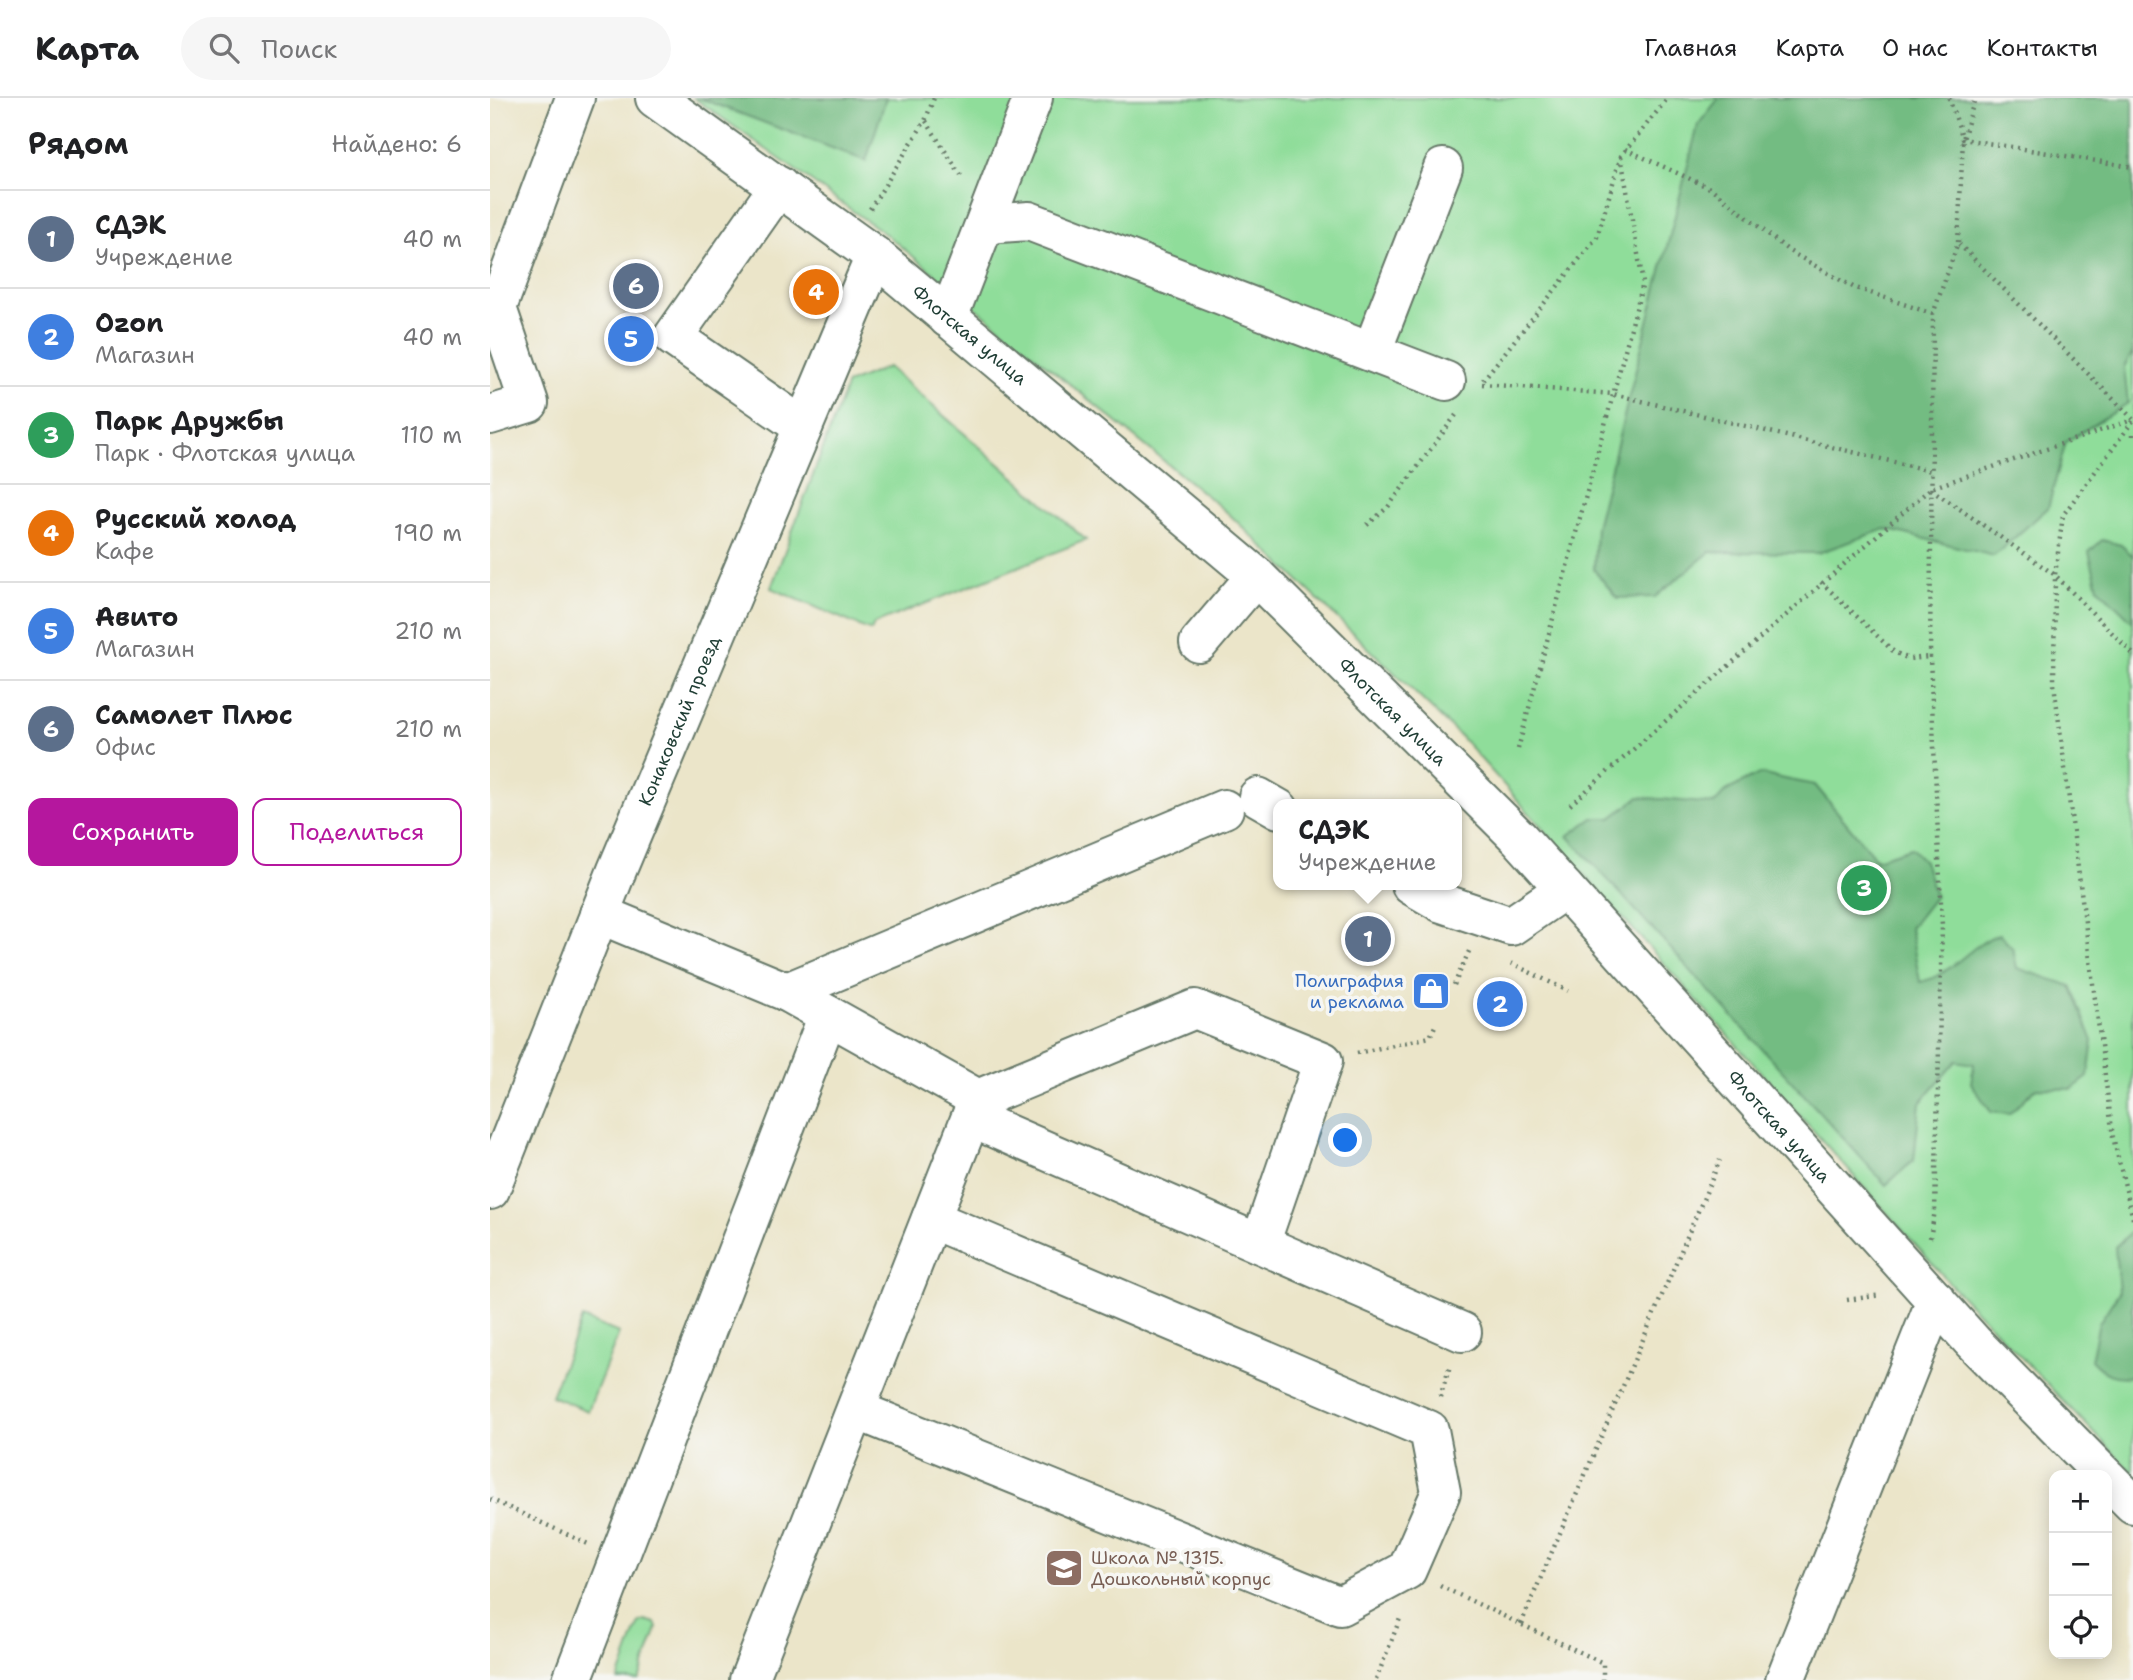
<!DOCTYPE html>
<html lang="ru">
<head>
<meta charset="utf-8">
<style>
  :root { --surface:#fff; --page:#f6f6f6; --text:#202124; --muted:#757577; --line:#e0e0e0; --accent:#b5179e }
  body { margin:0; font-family:"Shantell Sans",sans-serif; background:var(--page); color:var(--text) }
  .controls { position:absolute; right:21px; bottom:21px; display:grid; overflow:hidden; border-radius:14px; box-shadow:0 4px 18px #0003 }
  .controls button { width:63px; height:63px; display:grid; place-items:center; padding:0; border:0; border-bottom:2px solid var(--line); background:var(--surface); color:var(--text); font:35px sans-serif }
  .you { position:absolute; left:856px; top:1043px; width:24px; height:24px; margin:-18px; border:5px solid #fff; border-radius:50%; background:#1a73e8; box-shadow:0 0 0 10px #1a73e833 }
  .badge { display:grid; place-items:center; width:46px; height:46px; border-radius:50%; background:var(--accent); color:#fff; font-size:23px; font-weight:700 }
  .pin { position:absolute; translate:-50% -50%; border:4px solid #fff; box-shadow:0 2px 7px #0006 }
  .popup { position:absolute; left:783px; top:701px; width:189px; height:91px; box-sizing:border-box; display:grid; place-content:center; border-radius:14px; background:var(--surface); filter:drop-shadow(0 2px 5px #0005); font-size:23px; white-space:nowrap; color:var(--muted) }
  .popup b { font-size:26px; color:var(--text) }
  .popup::after { content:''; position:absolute; left:50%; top:100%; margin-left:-14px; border:14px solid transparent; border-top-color:var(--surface) }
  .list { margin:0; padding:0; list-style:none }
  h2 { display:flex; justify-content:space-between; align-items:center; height:91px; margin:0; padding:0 28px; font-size:30px }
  h2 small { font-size:23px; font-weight:400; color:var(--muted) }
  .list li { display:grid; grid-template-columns:46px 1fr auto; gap:21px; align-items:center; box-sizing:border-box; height:98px; padding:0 28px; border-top:2px solid var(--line) }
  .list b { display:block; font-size:26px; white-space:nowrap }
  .list p { margin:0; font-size:23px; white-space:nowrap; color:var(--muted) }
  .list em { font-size:23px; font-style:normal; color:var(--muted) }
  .actions { display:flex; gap:14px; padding:21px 28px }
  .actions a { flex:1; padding:16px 0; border:2px solid var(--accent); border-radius:14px; text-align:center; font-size:24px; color:var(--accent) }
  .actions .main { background:var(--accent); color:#fff }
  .icon { flex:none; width:38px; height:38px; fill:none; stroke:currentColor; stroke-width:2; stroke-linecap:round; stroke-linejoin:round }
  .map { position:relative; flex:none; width:1643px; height:1582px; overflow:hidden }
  header { display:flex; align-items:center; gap:42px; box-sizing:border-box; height:98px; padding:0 35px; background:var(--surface); border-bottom:2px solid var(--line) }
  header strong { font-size:33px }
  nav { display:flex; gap:38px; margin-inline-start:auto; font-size:24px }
  .search { width:490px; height:63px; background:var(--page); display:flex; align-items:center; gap:18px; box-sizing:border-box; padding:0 24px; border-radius:38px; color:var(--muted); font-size:26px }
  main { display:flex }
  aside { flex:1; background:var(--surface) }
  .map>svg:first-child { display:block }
  .green { fill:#8fdd9a; stroke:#578d67; stroke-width:2 }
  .forest { fill:#73bc82; stroke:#497c5b; stroke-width:2 }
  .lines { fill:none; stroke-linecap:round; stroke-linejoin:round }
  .minor-casing { stroke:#667868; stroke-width:42 }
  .path { stroke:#667868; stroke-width:4.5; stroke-dasharray:2 5; stroke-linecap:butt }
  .minor { stroke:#fff; stroke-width:38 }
  .labels { text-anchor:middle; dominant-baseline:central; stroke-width:7; stroke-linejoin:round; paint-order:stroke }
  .street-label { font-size:18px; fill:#1f3d34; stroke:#f6f6f2 }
  .shop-label { font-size:18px; fill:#366cbe; stroke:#f6f6f2; text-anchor:end }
  .education-label { font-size:18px; fill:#785e54; stroke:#f6f6f2; text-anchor:start }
</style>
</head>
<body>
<header>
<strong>Карта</strong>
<div class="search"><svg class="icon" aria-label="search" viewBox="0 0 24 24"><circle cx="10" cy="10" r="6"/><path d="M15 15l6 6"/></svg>Поиск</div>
<nav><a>Главная</a><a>Карта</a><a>О нас</a><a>Контакты</a></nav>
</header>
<main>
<aside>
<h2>Рядом<small>Найдено: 6</small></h2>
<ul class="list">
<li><span class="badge" style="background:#5c6f8a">1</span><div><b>СДЭК</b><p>Учреждение</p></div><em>40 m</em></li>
<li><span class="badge" style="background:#3f7fe0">2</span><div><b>Ozon</b><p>Магазин</p></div><em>40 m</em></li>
<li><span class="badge" style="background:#2e9e5b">3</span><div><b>Парк Дружбы</b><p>Парк · Флотская улица</p></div><em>110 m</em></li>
<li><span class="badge" style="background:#e8710a">4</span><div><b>Русский холод</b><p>Кафе</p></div><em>190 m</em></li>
<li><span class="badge" style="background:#3f7fe0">5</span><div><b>Авито</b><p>Магазин</p></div><em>210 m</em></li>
<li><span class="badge" style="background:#5c6f8a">6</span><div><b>Самолет Плюс</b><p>Офис</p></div><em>210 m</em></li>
</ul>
<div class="actions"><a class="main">Сохранить</a><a>Поделиться</a></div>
</aside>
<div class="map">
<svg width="1643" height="1582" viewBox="0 0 1643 1582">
  <rect width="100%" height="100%" fill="#f6f6f2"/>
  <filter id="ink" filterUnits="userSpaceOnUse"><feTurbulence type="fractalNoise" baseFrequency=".0143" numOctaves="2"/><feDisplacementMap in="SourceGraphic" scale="14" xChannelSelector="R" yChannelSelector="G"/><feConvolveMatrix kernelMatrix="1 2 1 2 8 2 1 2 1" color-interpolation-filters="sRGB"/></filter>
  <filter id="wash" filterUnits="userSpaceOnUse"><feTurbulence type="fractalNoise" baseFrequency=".00686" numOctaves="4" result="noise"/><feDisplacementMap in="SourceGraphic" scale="28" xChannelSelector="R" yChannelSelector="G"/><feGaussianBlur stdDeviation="1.57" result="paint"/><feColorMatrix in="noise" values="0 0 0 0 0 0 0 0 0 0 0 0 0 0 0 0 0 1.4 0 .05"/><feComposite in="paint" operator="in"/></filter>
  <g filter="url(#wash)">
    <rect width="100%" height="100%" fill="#ebe5c9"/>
    <!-- green -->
    <path class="green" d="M204 0H1643V1375L1465 1191 971 639 739 416 398 138Z
      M398 269 596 442 384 526 381 533 281 490 357 286Z
      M92 1220 129 1235 98 1313 61 1298Z
      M154 1522 165 1525 167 1530 149 1582H128L149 1524Z"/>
    <!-- forest -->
    <path class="forest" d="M209 0H396L376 63Z
      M1229 0H1643V254L1634 269 1638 305 1576 344 1558 410 1504 458 1395 431 1328 455 1220 454 1165 499 1127 500 1104 472 1106 429 1208 27Z
      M1612 442 1631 447 1643 458V524L1608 490 1599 454Z
      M1269 676 1325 687 1386 761 1421 750 1434 763 1445 798 1420 830 1430 884C1462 877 1479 847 1509 836L1523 851 1527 870 1581 888 1603 943 1598 979 1582 991 1546 990 1519 1016 1501 1014 1481 985 1484 966 1466 963 1430 1005 1424 1062 1396 1087 1078 738 1103 720H1121L1149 699 1224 706 1236 693Z
      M1643 1132V1278C1624 1281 1614 1276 1601 1262L1609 1225 1629 1194 1625 1149Z"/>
  </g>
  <g filter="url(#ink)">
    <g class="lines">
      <defs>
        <g id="minor">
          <path id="s1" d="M165 0 385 158 766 478 1029 740 1483 1244 1614 1377"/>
          <path d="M289 88 183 239 313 329"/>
          <path d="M496 126 539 123 956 283"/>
          <path d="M458 220 543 0"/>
          <path d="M882 253 953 70"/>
          <path d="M0 317 39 305 7 210 85 0"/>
          <path d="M709 545 766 478"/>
          <path d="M768 699 789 711"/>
          <path d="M921 787 952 805 1021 828 1075 791"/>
          <path d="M109 816 297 894 488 1001 705 911 833 963 770 1146"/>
          <path d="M297 894 734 711"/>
          <path d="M481 1020 972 1234"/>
          <path id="s2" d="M0 1092 127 772 385 158"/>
          <path d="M366 1312 850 1508 917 1472 951 1394 939 1332 441 1121"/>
          <path d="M1617 1380 1643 1406"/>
          <path d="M82 1582 338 917"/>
          <path d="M259 1582 488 1001"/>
          <path d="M1295 1582 1446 1202"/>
        </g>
      </defs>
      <!-- minor casing -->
      <use href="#minor" class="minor-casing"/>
      <!-- path -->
      <path class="path" d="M1459 0 1473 41 1643 69
        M436 23 473 81
        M1135 51 1222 91 1299 153 1363 189 1443 216
        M380 111 435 23 444 0
        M1469 146 1643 321
        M993 282 1107 139 1131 58 1178 0
        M992 286 1123 296 1441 373
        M1643 323 1573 417 1565 477 1564 586 1623 1039 1643 1121
        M1643 336V342
        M1441 391 1565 477 1643 556
        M877 427 898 409 966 317
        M1331 484 1404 554 1419 561 1440 559
        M1028 651 1153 185 1131 58
        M1080 707 1441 390 1642 322
        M867 787 885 796
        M1021 865 1078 893
        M964 887 980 851
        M867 955 940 939 945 928
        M1440 1140 1445 1113 1452 828 1440 559 1443 216 1468 145 1473 41 1485 0
        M1357 1202 1391 1197
        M950 1299 960 1268
        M0 1401 98 1446
        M950 1488 1113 1565V1582
        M1031 1526 1230 1062
        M886 1582 911 1518"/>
      <!-- minor -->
      <use href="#minor" class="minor"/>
    </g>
  </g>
  <!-- icons -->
  <defs>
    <symbol id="shop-square" viewBox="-11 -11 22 22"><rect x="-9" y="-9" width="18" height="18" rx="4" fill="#3f7fe0" stroke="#f6f6f2"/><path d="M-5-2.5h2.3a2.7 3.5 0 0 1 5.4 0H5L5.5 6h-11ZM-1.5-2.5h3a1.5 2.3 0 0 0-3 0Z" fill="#fff"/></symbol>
    <symbol id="school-square" viewBox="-11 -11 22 22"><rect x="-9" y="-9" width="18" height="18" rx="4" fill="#8d6e63" stroke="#f6f6f2"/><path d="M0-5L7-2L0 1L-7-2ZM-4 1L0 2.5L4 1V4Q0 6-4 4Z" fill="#fff"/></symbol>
  </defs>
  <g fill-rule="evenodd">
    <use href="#shop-square" x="919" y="871" width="44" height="44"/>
    <use href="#school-square" x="552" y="1448" width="44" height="44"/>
  </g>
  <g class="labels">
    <!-- street labels -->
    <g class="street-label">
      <text stroke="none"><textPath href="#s1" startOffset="394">Флотская улица</textPath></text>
      <text stroke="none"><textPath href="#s1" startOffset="961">Флотская улица</textPath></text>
      <text stroke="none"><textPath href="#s2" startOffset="506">Конаковский проезд</textPath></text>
      <text stroke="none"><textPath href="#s1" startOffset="1528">Флотская улица</textPath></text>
    </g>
    <!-- shop labels -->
    <g class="shop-label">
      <text x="914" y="883">Полиграфия<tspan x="914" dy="21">и реклама</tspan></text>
    </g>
    <!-- education labels -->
    <g class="education-label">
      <text x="601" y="1460">Школа № 1315.<tspan x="601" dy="21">Дошкольный корпус</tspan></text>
    </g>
  </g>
</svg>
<div class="controls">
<button>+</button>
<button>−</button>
<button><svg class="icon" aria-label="locate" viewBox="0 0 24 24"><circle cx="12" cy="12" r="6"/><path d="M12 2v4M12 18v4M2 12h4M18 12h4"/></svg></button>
</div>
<div class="you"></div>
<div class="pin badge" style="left:878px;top:841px;background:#5c6f8a">1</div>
<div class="popup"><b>СДЭК</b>Учреждение</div>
<div class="pin badge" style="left:1010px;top:906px;background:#3f7fe0">2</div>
<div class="pin badge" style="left:1374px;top:790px;background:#2e9e5b">3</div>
<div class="pin badge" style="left:326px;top:194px;background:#e8710a">4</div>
<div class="pin badge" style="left:141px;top:241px;background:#3f7fe0">5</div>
<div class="pin badge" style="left:146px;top:188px;background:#5c6f8a">6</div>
</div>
</main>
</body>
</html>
